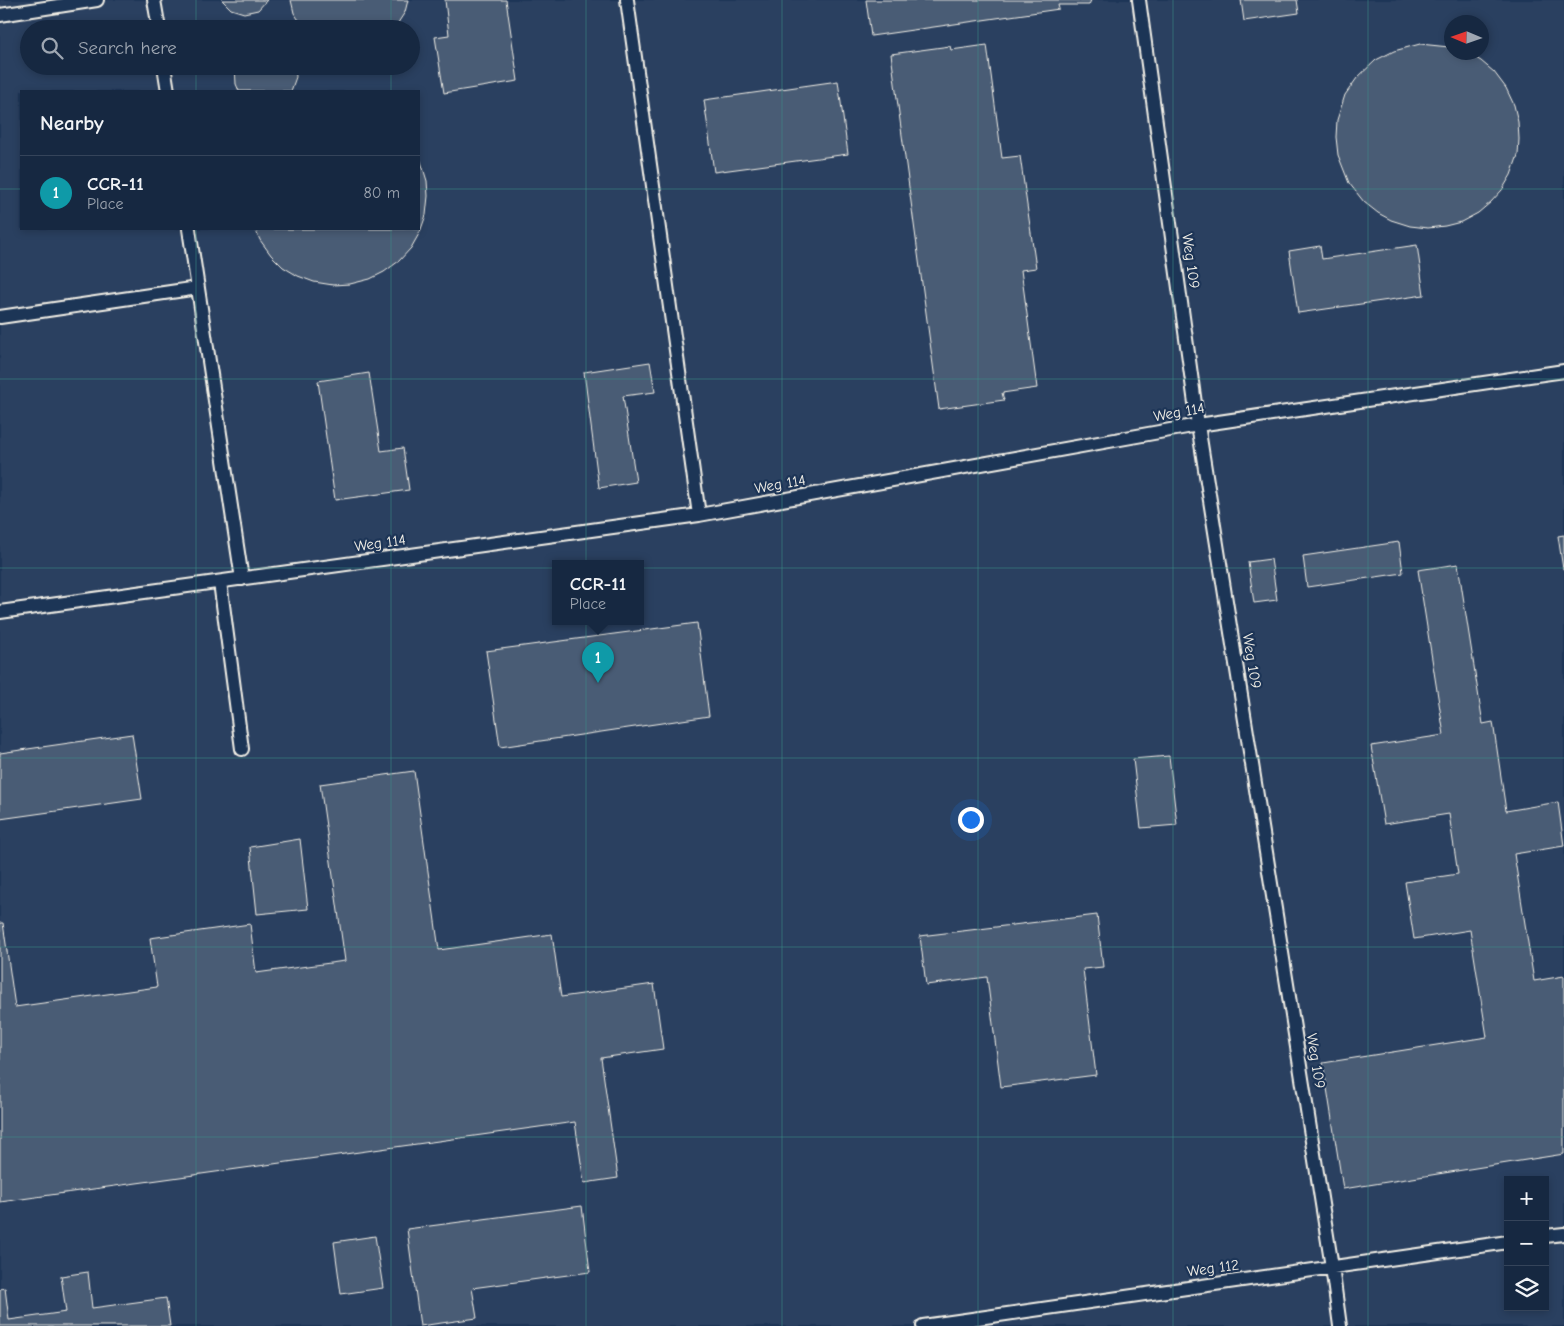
<!DOCTYPE html>
<html lang="en">
<head>
<meta charset="utf-8">
<style>
  :root { --surface:#162841; --page:#23344c; --text:#f1f3f6; --muted:#9ea6b1; --line:#35445a; --accent:#db2777 }
  body { margin:0; font-family:"Comic Neue",sans-serif; background:var(--page); color:var(--text) }
  .controls { position:absolute; right:15px; bottom:15px; display:grid; overflow:hidden; border-radius:0px; box-shadow:0 2px 8px #0003 }
  .controls button { width:45px; height:45px; display:grid; place-items:center; padding:0; border:0; border-bottom:1px solid var(--line); background:var(--surface); color:var(--text); font:25px sans-serif }
  .compass { position:absolute; left:1444px; top:15px; width:45px; height:45px; border-radius:50%; background:var(--surface); box-shadow:0 2px 8px #0003; rotate:272deg }
  .you { position:absolute; left:970px; top:819px; width:18px; height:18px; margin:-12px; border:4px solid #fff; border-radius:50%; background:#1a73e8; box-shadow:0 0 0 8px #1a73e833 }
  .badge { display:grid; place-items:center; width:32px; height:32px; border-radius:50%; background:var(--accent); color:#fff; font-size:16px; font-weight:700 }
  .pin { position:absolute; translate:-50% -41px; filter:drop-shadow(0 1px 2px #0008) }
  .pin::after { content:''; position:absolute; top:26px; width:18px; height:15px; background:inherit; clip-path:polygon(0 0,100% 0,50% 100%) }
  .popup { position:absolute; left:552px; top:560px; width:92px; height:65px; box-sizing:border-box; display:grid; place-content:center; border-radius:0px; background:var(--surface); filter:drop-shadow(0 1px 4px #0005); font-size:16px; white-space:nowrap; color:var(--muted) }
  .popup b { font-size:19px; color:var(--text) }
  .popup::after { content:''; position:absolute; left:50%; top:100%; margin-left:-10px; border:10px solid transparent; border-top-color:var(--surface) }
  .list { margin:0; padding:0; list-style:none }
  h2 { display:flex; justify-content:space-between; align-items:center; height:65px; margin:0; padding:0 20px; font-size:21px }
  h2 small { font-size:16px; font-weight:400; color:var(--muted) }
  .list li { display:grid; grid-template-columns:32px 1fr auto; gap:15px; align-items:center; box-sizing:border-box; height:75px; padding:0 20px; border-top:1px solid var(--line) }
  .list b { display:block; font-size:19px; white-space:nowrap }
  .list p { margin:0; font-size:16px; white-space:nowrap; color:var(--muted) }
  .list em { font-size:16px; font-style:normal; color:var(--muted) }
  .icon { flex:none; width:28px; height:28px; fill:none; stroke:currentColor; stroke-width:2; stroke-linecap:round; stroke-linejoin:round }
  .map { position:relative; flex:none; width:1564px; height:1326px; overflow:hidden }
  .search { position:absolute; background:var(--surface); box-shadow:0 2px 8px #0003; left:20px; top:20px; width:400px; height:55px; display:flex; align-items:center; gap:12px; box-sizing:border-box; padding:0 18px; border-radius:28px; color:var(--muted); font-size:19px }
  .panel { position:absolute; background:var(--surface); box-shadow:0 2px 8px #0003; left:20px; top:90px; width:400px; height:140px; border-radius:0px }
  .map>svg:first-child { display:block }
  .built { fill:#2a4060; fill-rule:evenodd }
  .building { fill:#485b74; stroke:#f4f1e8 }
  .lines { fill:none; stroke-linecap:round; stroke-linejoin:round }
  .service-casing { stroke:#f4f1e8; stroke-width:16 }
  .service { stroke:#1d3557; stroke-width:12 }
  .grid { fill:none; stroke:#3d8f86; stroke-width:1; stroke-opacity:0.55 }
  .labels { text-anchor:middle; dominant-baseline:central; stroke-width:4.5; stroke-linejoin:round; paint-order:stroke }
  .street-label { font-size:15px; fill:#f4f1e8; stroke:#1d3557 }
</style>
</head>
<body>
<div class="map">
<svg width="1564" height="1326" viewBox="0 0 1564 1326">
  <rect width="100%" height="100%" fill="#1d3557"/>
  <filter id="ink" filterUnits="userSpaceOnUse"><feTurbulence type="fractalNoise" baseFrequency=".02" numOctaves="2"/><feDisplacementMap in="SourceGraphic" scale="10" xChannelSelector="R" yChannelSelector="G"/><feConvolveMatrix kernelMatrix="1 2 1 2 8 2 1 2 1" color-interpolation-filters="sRGB"/></filter>
  <g filter="url(#ink)">
    <!-- built -->
    <path class="built" d="M0 0H1564V1326H0ZM1452 22H1482V52H1452ZM29 29H411V66H29ZM21 91H419V229H21ZM556 564H640V622H556ZM1508 1180H1545V1307H1508Z"/>
    <!-- building -->
    <path class="building" d="M222 0H267L258 10 244 13 231 9Z
      M291 0H408L405 12 394 29H305L294 13Z
      M445 0H506L518 81 444 93 435 37 449 35Z
      M866 0H1091L1089 5H1058L1059 9 871 36Z
      M1241 0H1297L1299 13 1244 21Z
      M1420 44 1449 47H1452V52H1466L1481 61 1494 72 1506 88 1514 105 1518 122 1519 139 1518 155 1511 175 1502 190 1491 202 1478 213 1461 222 1445 226 1428 228 1410 226 1391 220 1378 213 1364 202 1349 183 1338 155 1336 137 1337 120 1345 95 1357 78 1376 60 1394 51Z
      M987 45 1002 158 1020 156 1036 268 1021 270 1037 388 1002 393 1004 400 939 409 891 54 950 46 951 50Z
      M295 66 296 77 291 91H239L236 84 235 66Z
      M838 81 848 154 714 172 704 100Z
      M419 155 427 181 428 196 426 215 420 232 411 248 399 261 384 272 370 279 350 284 333 285 314 282 298 276 283 267 271 255 260 240 255 229H419Z
      M1417 245 1424 295 1298 313 1289 251 1320 246 1322 259Z
      M650 362 655 392 623 396 636 482 599 488 584 372Z
      M369 373 381 451 403 448 409 490 335 500 318 381Z
      M1564 535V569H1563L1558 536Z
      M1399 542 1403 573 1307 587 1303 556Z
      M1271 559 1277 600 1254 603 1248 562Z
      M1458 564 1483 724 1493 722 1506 811 1558 802 1564 846 1514 854 1534 981 1564 976V1154L1343 1189 1323 1063 1487 1037 1470 930 1414 939 1405 882 1458 874 1449 814 1384 824 1371 746 1444 735 1418 570Z
      M697 623 709 716 500 747 486 651Z
      M132 734 142 799 0 819V753Z
      M1169 756 1177 825 1141 828 1133 759Z
      M414 771 439 950 552 934 561 997 654 984 663 1049 601 1058 618 1178 584 1183 575 1122 0 1202V923H3L15 1007 157 987 150 938 250 924 256 973 345 961 320 784Z
      M300 839 308 909 257 914 250 847Z
      M1097 915 1103 967 1083 969 1096 1075 1001 1087 987 977 926 985 920 936Z
      M582 1206 590 1272 472 1288 477 1318 420 1326 407 1229Z
      M375 1236 383 1288 341 1294 334 1242Z
      M88 1272 92 1308 166 1298 170 1326H0V1289L5 1288 9 1320 66 1312 61 1276Z"/>
    <g class="lines">
      <defs>
        <path id="service" d="M154 0 159 29
          M627 0 699 515
          M1139 0 1198 425 1332 1267 1340 1326
          M0 15 97 0
          M164 66 168 91
          M189 229 242 579
          M0 317 198 288
          M220 582 242 749
          M0 612 699 515 1198 425 1564 371
          M1545 1236 1564 1234
          M923 1326 1508 1242"/>
      </defs>
      <!-- service casing -->
      <use href="#service" class="service-casing"/>
      <!-- service -->
      <use href="#service" class="service"/>
    </g>
  </g>
  <!-- grid -->
  <path class="grid" d="M196 0V29M391 0V29M586 0V1326M782 0V1326M978 0V1326M1173 0V1326M1368 0V1326M196 66V91M391 66V91M0 189H21M419 189H1564M196 229V1326M391 229V1326M0 379H1564M0 568H1564M0 758H1564M0 947H1564M0 1137H1564"/>
  <g class="labels">
    <!-- street labels -->
    <g class="street-label">
      <text transform="translate(1191 261) rotate(82)">Weg 109</text>
      <text transform="translate(1179 412) rotate(-10)">Weg 114</text>
      <text transform="translate(780 484) rotate(-10)">Weg 114</text>
      <text transform="translate(380 543) rotate(-8)">Weg 114</text>
      <text transform="translate(1252 661) rotate(81)">Weg 109</text>
      <text transform="translate(1316 1061) rotate(81)">Weg 109</text>
      <text transform="translate(1213 1268) rotate(-8)">Weg 112</text>
    </g>
  </g>
</svg>
<div class="controls">
<button>+</button>
<button>−</button>
<button><svg class="icon" aria-label="layers" viewBox="0 0 24 24"><path d="M12 4l9 5-9 5-9-5zM3 14l9 5 9-5"/></svg></button>
</div>
<svg class="compass" viewBox="-18 -18 36 36"><path d="M0-13l5 13h-10z" fill="#e53935"/><path d="M0 13l5-13h-10z" fill="#9ea6b1"/></svg>
<div class="you"></div>
<div class="pin badge" style="left:598px;top:683px;background:#0f9aa8">1</div>
<div class="popup"><b>CCR-11</b>Place</div>
<div class="search"><svg class="icon" aria-label="search" viewBox="0 0 24 24"><circle cx="10" cy="10" r="6"/><path d="M15 15l6 6"/></svg>Search here</div>
<section class="panel">
<h2>Nearby<small></small></h2>
<ul class="list">
<li><span class="badge" style="background:#0f9aa8">1</span><div><b>CCR-11</b><p>Place</p></div><em>80 m</em></li>
</ul>
</section>
</div>
</body>
</html>
